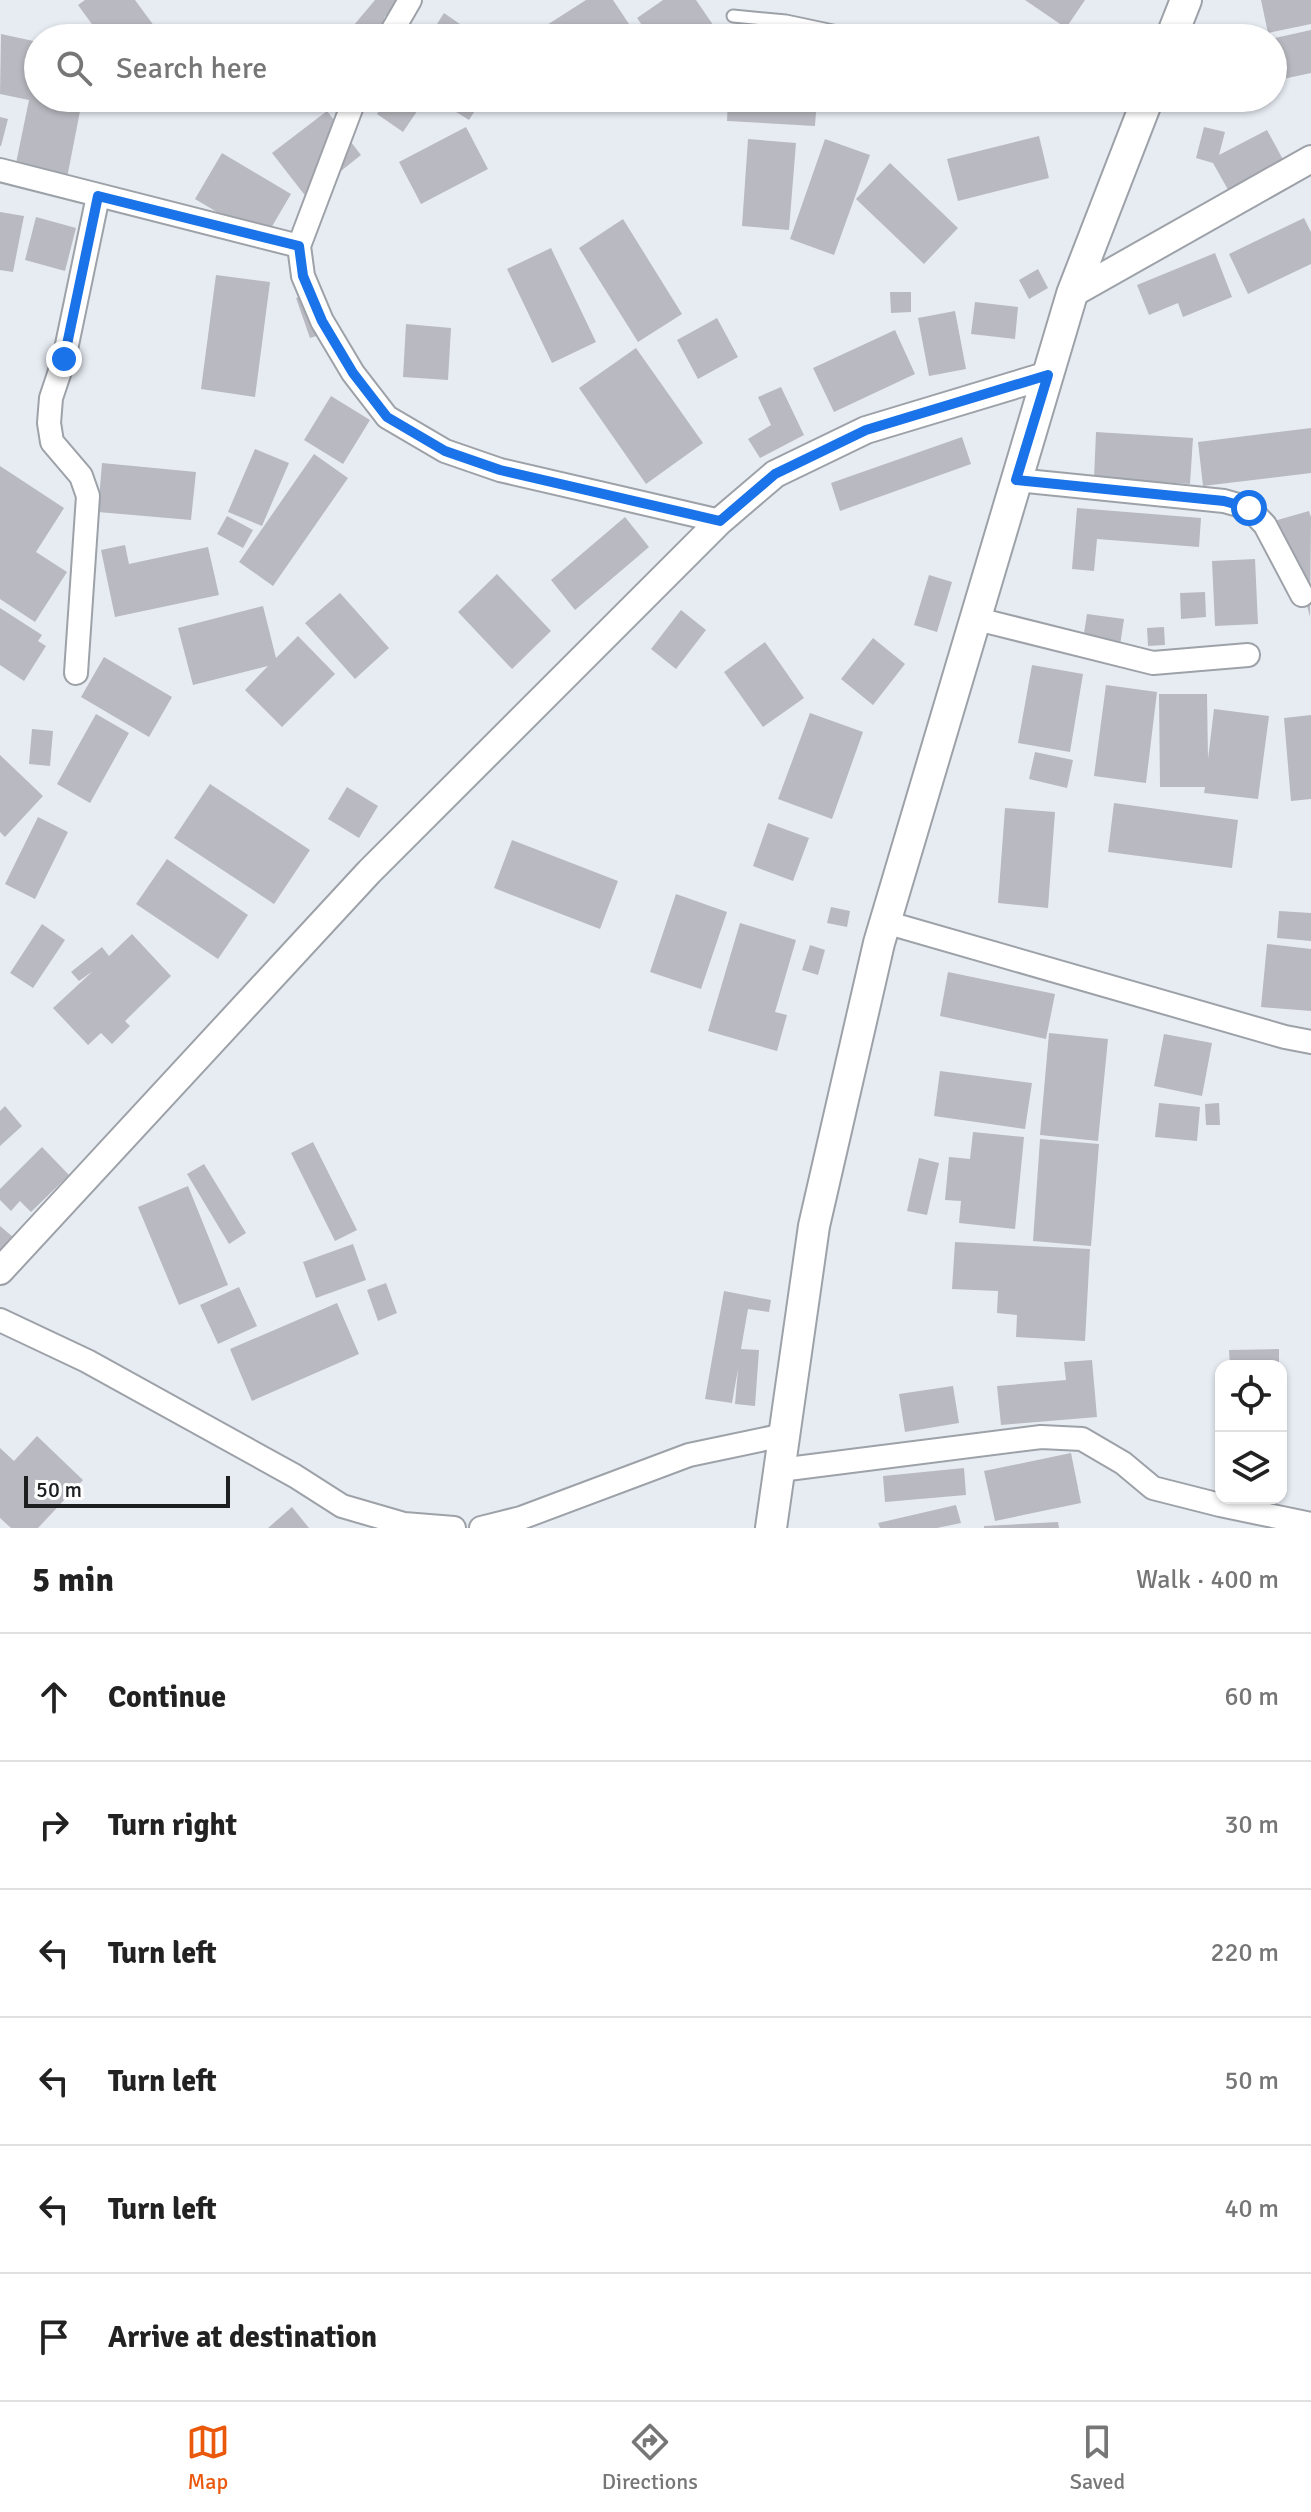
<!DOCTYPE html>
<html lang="en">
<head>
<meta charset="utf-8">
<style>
  :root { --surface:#fff; --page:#f2f2f2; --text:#222; --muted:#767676; --line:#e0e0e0; --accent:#ea580c }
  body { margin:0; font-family:Signika,sans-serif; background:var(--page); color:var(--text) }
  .controls { position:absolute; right:24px; bottom:24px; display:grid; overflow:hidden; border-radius:16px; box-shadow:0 2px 6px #0004 }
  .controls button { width:72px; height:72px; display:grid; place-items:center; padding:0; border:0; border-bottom:2px solid var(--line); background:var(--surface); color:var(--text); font:40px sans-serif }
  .scale { position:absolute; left:24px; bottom:20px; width:206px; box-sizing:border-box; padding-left:8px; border:4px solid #1c1e20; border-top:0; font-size:22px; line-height:28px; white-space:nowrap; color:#1c1e20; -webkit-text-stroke:6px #fff; paint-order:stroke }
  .stop { position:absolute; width:24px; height:24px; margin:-18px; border:6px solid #1a73e8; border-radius:50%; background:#fff }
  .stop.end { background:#1a73e8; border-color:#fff; box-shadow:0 2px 8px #0008 }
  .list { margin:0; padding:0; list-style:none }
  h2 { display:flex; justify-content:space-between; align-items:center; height:104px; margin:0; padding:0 32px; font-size:34px }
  h2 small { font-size:26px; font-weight:400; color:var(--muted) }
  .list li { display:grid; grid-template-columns:52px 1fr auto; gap:24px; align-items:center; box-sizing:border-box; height:128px; padding:0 32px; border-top:2px solid var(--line) }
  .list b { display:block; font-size:30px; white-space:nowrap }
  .list em { font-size:26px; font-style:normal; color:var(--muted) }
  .icon { flex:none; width:44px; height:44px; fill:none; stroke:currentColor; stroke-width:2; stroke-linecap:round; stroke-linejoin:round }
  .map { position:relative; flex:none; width:1311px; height:1528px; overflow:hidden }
  .search { position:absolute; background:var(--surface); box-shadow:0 2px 6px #0004; left:24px; right:24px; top:24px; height:88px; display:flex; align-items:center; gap:20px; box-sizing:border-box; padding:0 28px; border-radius:44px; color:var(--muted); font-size:30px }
  .sheet { height:872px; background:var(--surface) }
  nav { display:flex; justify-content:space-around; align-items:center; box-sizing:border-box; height:112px; border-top:2px solid var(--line); background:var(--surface); font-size:22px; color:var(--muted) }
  nav a { display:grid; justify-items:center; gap:4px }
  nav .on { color:var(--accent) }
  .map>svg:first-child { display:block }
  .building { fill:#b9b9c1 }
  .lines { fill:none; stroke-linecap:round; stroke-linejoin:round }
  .service-casing { stroke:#9da1a8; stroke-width:15 }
  .minor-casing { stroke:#9da1a8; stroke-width:26 }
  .tertiary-casing { stroke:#9da1a8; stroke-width:30 }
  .secondary-casing { stroke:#9da1a8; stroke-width:34 }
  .service { stroke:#fff; stroke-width:11 }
  .minor { stroke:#fff; stroke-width:22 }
  .tertiary { stroke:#fff; stroke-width:26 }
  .secondary { stroke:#fff; stroke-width:30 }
  .route { stroke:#1a73e8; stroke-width:10 }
</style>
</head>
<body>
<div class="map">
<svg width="1311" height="1528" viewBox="0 0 1311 1528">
  <rect width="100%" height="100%" fill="#e7ecf3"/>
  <!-- building -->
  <path class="building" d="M85 0H135L163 38H102L78 5Z
    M375 0H399L384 18 391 23 379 38H343Z
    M586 0H613L631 27 614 38H545L539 30Z
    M663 0H696L722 38H651L637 18Z
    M1025 0H1085L1066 28Z
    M1261 0H1311V24L1268 33Z
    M444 13 470 31 465 38H428Z
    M1311 30V73L1283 79 1275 38Z
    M1 34 38 42V63L32 91 38 92V98L82 101 66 183 14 173 29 100 0 94Z
    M786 34V38H753V36Z
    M388 98H426L403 132 377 114Z
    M434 98H483L469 120Z
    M728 98H817L815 126 727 121Z
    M841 98H889V111L840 109Z
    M327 111 361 155 307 198 272 153Z
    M0 117 8 119 1 146H0Z
    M466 127 488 169 421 204 399 162Z
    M1204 127 1225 132 1219 155 1267 130 1286 165 1231 195 1213 163 1196 158Z
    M1039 136 1049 178 958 201 947 159Z
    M748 139 796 143 789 230 742 226Z
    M825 139 870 155 834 255 790 239Z
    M222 153 291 194 264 240 195 199Z
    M890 163 958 228 924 264 856 199Z
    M0 212 24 216 13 272 0 270Z
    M36 217 76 228 65 271 25 260Z
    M1304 218 1311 232V264L1248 294 1229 254Z
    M623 219 682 314 638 342 579 248Z
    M551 248 596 342 552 363 507 269Z
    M1215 253 1232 297 1183 317 1178 303 1149 315 1137 285Z
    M1038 269 1048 288 1029 299 1019 280Z
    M216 275 270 282 255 397 201 389Z
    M890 292H911V312L891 313Z
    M310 293 323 334 310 338 296 298Z
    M975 302 1018 307 1015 339 971 334Z
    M955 311 966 369 929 376 918 318Z
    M717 318 738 357 698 379 677 340Z
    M406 324 451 328 448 380 403 377Z
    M895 330 915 374 834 412 813 368Z
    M636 348 703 443 646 484 579 388Z
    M781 387 804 435 760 458 748 439 771 425 758 397Z
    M331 396 370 420 343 464 304 440Z
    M1311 428V473L1203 486 1198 442Z
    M1096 432 1193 438 1190 484 1094 478Z
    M962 437 971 464 840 511 831 483Z
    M255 449 289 463 262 526 228 512Z
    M314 454 348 478 273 586 239 562Z
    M102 463 196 472 191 520 98 512Z
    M0 466 64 508 36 552 67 572 35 622 0 599Z
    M1077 508 1201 518 1199 547 1097 539 1094 571 1072 569Z
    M1309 511 1311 517 1310 617 1301 583 1274 521Z
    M227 516 253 530 243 548 217 534Z
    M625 517 649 547 575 610 551 580Z
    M125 545 129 564 208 547 219 595 115 617 101 550Z
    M1255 559 1258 624 1215 626 1212 561Z
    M497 574 551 631 512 669 458 612Z
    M929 575 952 582 937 632 914 625Z
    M1205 592 1206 617 1181 619 1180 593Z
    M340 593 389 648 355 679 305 623Z
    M263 606 276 658 298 636 335 674 282 727 245 690 268 666 193 685 178 628Z
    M0 608 42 635 38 641 46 646 24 681 0 665Z
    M681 610 706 630 676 669 651 649Z
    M1087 614 1124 619 1119 652 1082 646Z
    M1164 627 1165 645 1148 646 1147 628Z
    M873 638 905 664 873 705 841 679Z
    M765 642 804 698 763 727 724 672Z
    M104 657 172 697 149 737 81 697Z
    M1032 665 1083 674 1070 752 1018 743Z
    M1106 685 1157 692 1146 783 1094 776Z
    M1159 694H1207L1208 759 1214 709 1269 716 1258 799 1204 793 1205 787H1160Z
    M810 713 863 732 832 819 778 799Z
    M96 714 129 733 90 803 57 784Z
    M1311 715V799L1291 801 1284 718Z
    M32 729 53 731 50 766 29 764Z
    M1035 752 1073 760 1067 788 1029 779Z
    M0 755 43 796 5 837 0 832Z
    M210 784 310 850 274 904 174 838Z
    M347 787 378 806 359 838 328 819Z
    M1114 803 1238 820 1232 868 1108 852Z
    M1005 808 1055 812 1048 908 998 903Z
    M38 817 68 832 35 899 5 884Z
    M768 823 809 838 793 881 753 866Z
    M512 840 618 881 600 929 494 888Z
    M167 859 248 915 218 959 136 904Z
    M676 894 727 912 701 989 650 972Z
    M831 907 850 911 847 927 827 923Z
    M1279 911 1311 913V941L1277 938Z
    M740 923 796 940 775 1012 787 1015 777 1051 708 1031Z
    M42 924 65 940 33 988 10 973Z
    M132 934 171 976 125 1021 130 1026 112 1044 101 1033 88 1045 53 1008 93 971 79 981 71 972 102 947 109 956Z
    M1267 944 1311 949V1011L1261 1007Z
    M810 945 825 950 818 975 802 970Z
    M948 972 1055 994 1046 1039 940 1016Z
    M1049 1033 1108 1039 1098 1141 1040 1135Z
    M1164 1034 1212 1043 1202 1096 1154 1086Z
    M940 1071 1032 1083 1025 1129 934 1116Z
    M1159 1103 1200 1107 1197 1141 1155 1137Z
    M1219 1103 1220 1125H1206L1205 1104Z
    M5 1106 22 1126 0 1146V1111Z
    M973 1132 1024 1137 1015 1229 959 1223 961 1201 945 1200 949 1157 970 1159Z
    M1040 1139 1099 1144 1091 1246 1033 1241Z
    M313 1142 357 1230 335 1241 291 1153Z
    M42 1147 69 1175 31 1212 20 1201 11 1211 0 1200V1189Z
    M919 1158 939 1163 927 1215 907 1211Z
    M204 1164 246 1233 229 1244 187 1174Z
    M188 1186 228 1285 179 1305 138 1207Z
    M0 1226 13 1237 0 1251Z
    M955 1242 1090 1249 1085 1341 1016 1337 1017 1315 997 1313 998 1291 952 1289Z
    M353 1244 366 1280 316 1298 303 1262Z
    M386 1283 397 1313 378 1321 367 1290Z
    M239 1287 257 1326 218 1344 200 1305Z
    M724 1291 771 1300 769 1312 748 1309 741 1349 759 1350 755 1406 735 1404 738 1369 732 1403 705 1399Z
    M337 1303 359 1354 252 1401 230 1349Z
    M1279 1349V1366H1230L1229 1350Z
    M1092 1360 1097 1417 1001 1425 997 1386 1066 1380 1064 1362Z
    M953 1386 959 1423 905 1432 899 1394Z
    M37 1436 83 1480 38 1528H11L0 1518V1448L14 1461Z
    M1071 1453 1081 1503 995 1521 984 1471Z
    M964 1468 966 1495 885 1502 883 1476Z
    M956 1505 961 1523 937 1528H880L878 1523Z
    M292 1507 309 1528H268Z
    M1058 1522 1059 1528H984V1526Z"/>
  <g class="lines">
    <defs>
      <path id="service" d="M733 16 786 21 866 38"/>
      <path id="minor" d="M388 38 410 0
        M355 98 299 246 303 276 322 321 353 373 387 417 445 451 500 470 720 521
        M0 170 299 246
        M1016 480 1224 501 1249 508 1265 525 1302 595
        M977 619 1153 663 1248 655
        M76 673 88 496 81 476 52 442 49 423 51 398 64 359 98 196
        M885 922 1285 1037 1311 1042
        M0 1320 87 1361 295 1476 342 1506 404 1524 454 1528
        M780 1470 1041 1437 1082 1439 1123 1463 1153 1488 1220 1505 1311 1524
        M481 1528 521 1518 689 1455 784 1435"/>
      <path id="tertiary" d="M1072 294 1311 159
        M0 1271 369 872 720 521 775 474 866 430 1048 375"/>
      <path id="secondary" d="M1171 38 1186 0
        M771 1528 814 1226 879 943 1072 294 1148 98"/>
    </defs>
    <!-- service casing -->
    <use href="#service" class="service-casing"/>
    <!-- minor casing -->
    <use href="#minor" class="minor-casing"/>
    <!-- tertiary casing -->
    <use href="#tertiary" class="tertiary-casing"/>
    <!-- secondary casing -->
    <use href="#secondary" class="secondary-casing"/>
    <!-- service -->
    <use href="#service" class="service"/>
    <!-- minor -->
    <use href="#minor" class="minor"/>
    <!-- tertiary -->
    <use href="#tertiary" class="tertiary"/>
    <!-- secondary -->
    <use href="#secondary" class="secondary"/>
  </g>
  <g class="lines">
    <!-- route -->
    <path class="route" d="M64 359 98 196 299 246 303 276 322 321 353 373 387 417 445 451 500 470 720 521 775 474 866 430 1048 375 1016 480 1224 501 1249 508"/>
  </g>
</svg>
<div class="controls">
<button><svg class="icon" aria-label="locate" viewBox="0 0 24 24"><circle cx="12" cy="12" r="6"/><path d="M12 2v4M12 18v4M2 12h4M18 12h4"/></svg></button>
<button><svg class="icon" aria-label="layers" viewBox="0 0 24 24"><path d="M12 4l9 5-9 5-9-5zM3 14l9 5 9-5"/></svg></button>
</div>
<div class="scale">50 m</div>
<div class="stop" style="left:1249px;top:508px"></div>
<div class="stop end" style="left:64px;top:359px"></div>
<div class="search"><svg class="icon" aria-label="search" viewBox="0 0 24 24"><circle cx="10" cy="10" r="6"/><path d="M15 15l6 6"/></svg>Search here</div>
</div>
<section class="sheet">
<h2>5 min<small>Walk · 400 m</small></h2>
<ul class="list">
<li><svg class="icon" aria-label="ahead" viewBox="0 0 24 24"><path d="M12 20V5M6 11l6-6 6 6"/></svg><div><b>Continue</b></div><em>60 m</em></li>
<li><svg class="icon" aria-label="right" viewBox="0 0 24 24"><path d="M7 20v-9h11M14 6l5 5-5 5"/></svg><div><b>Turn right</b></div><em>30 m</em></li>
<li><svg class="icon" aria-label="left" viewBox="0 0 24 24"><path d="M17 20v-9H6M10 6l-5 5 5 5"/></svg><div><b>Turn left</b></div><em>220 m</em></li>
<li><svg class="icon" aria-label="left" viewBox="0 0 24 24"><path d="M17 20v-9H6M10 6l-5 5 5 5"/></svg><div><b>Turn left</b></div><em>50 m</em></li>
<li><svg class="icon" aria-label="left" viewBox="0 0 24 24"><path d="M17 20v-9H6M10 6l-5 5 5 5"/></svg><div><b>Turn left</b></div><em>40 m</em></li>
<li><svg class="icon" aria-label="arrive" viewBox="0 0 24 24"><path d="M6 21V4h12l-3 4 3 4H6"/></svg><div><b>Arrive at destination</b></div></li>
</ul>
</section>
<nav>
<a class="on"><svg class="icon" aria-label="map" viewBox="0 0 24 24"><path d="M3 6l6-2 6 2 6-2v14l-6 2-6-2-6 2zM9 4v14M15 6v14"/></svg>Map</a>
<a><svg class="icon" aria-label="directions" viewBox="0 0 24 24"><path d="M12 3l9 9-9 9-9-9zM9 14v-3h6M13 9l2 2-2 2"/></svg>Directions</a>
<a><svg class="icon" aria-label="saved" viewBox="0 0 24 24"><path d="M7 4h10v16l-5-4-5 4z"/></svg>Saved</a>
</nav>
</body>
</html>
